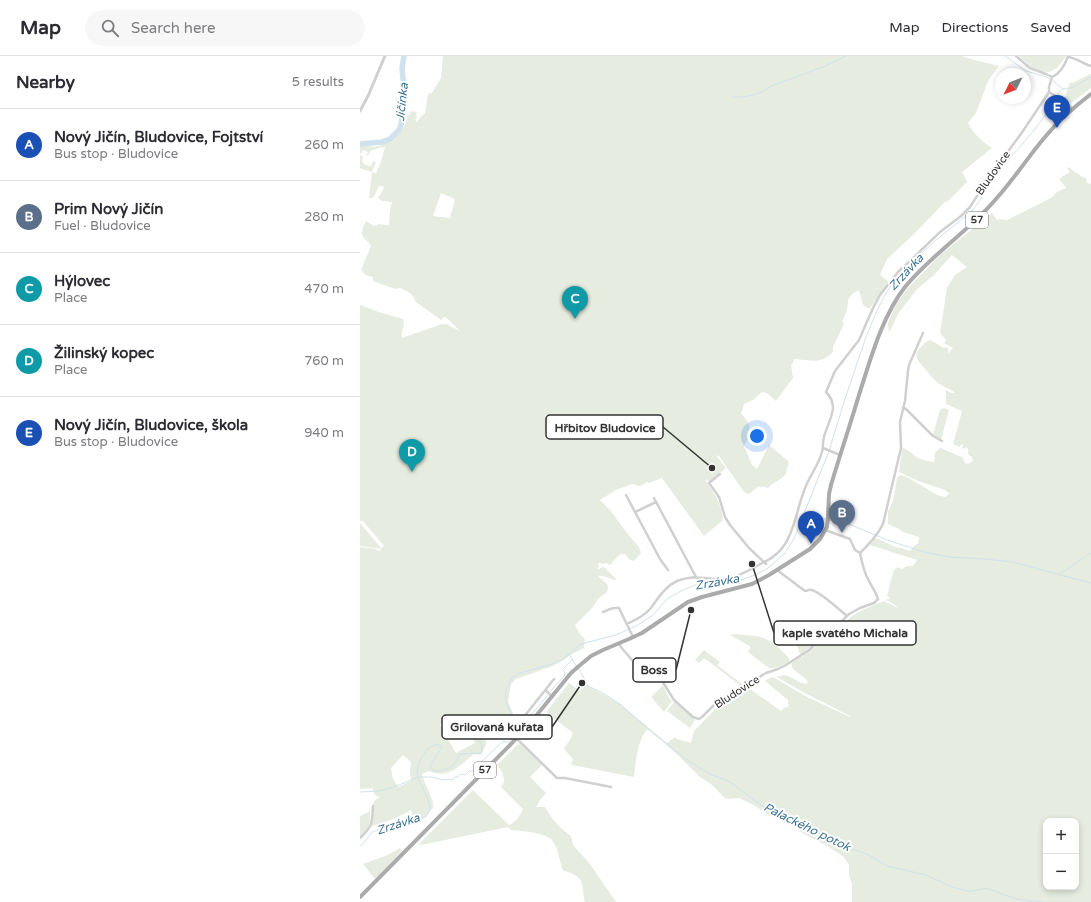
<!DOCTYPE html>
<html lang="en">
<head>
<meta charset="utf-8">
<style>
  :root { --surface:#fff; --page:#f7f7f7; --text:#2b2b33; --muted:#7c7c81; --line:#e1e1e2; --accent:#db2777 }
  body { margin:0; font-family:"Varela Round",sans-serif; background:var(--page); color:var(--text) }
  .controls { position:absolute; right:12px; bottom:12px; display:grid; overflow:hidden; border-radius:8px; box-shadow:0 2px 6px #0003 }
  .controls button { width:36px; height:36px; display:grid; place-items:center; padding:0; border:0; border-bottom:1px solid var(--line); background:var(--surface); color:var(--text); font:20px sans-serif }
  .compass { position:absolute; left:635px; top:12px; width:36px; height:36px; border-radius:50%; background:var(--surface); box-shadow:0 2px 6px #0003; rotate:228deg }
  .you { position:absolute; left:397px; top:380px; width:14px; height:14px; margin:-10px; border:3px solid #fff; border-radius:50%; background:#1a73e8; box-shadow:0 0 0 6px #1a73e833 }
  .badge { display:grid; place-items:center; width:26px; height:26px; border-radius:50%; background:var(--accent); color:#fff; font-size:13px; font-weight:700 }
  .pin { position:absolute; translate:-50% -33px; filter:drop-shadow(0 1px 2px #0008) }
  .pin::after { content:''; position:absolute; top:21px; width:14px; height:12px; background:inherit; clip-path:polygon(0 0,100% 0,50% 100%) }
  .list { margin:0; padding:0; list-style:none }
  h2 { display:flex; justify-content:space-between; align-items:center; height:52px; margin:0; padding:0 16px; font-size:17px }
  h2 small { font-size:13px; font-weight:400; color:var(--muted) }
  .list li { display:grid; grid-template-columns:26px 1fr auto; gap:12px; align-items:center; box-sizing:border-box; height:72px; padding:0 16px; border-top:1px solid var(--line) }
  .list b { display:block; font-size:15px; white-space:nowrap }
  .list p { margin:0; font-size:13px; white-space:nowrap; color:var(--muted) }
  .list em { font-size:13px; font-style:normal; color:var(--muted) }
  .icon { flex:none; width:22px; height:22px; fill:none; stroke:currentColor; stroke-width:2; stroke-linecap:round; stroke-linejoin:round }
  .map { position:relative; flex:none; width:731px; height:846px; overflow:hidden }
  header { display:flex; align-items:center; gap:24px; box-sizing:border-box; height:56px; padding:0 20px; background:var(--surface); border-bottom:1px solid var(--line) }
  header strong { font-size:19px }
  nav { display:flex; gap:22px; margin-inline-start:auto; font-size:14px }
  .search { width:280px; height:36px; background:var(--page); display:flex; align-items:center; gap:10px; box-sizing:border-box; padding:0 14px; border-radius:22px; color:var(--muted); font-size:15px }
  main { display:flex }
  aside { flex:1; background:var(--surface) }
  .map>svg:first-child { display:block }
  .green { fill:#e6ecdf; fill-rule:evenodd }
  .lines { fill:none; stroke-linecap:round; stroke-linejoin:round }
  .stream { stroke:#cfe2ee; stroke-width:1 }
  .river { stroke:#cfe2ee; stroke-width:5.5 }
  .minor { stroke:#d0d0d0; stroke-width:2.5 }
  .tertiary { stroke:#d0d0d0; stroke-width:3 }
  .primary { stroke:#ababab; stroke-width:4 }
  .labels { text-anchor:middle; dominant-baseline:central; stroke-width:4; stroke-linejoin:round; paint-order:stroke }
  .shield { fill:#fff; stroke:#707070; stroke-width:1 }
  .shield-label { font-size:10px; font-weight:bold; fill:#333 }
  .street-label { font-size:11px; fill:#333; stroke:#fff }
  .water-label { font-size:12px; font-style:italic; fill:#3f7597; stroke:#fff }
  .leader { fill:none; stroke:#333; stroke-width:1.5 }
  .callout-dot { fill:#333; stroke:#fff; stroke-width:1.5 }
  .callout { fill:#fff; stroke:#333; stroke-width:1.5 }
  .callout-label { font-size:12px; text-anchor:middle; font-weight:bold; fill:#333 }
</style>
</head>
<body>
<header>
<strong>Map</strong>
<div class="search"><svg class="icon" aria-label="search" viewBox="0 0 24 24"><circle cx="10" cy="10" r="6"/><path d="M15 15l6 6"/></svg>Search here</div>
<nav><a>Map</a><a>Directions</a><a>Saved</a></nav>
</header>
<main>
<aside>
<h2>Nearby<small>5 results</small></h2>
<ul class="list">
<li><span class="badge" style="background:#1a4fb4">A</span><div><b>Nový Jičín, Bludovice, Fojtství</b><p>Bus stop · Bludovice</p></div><em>260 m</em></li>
<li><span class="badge" style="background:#5c6f8a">B</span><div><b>Prim Nový Jičín</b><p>Fuel · Bludovice</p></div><em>280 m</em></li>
<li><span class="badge" style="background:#0f9aa8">C</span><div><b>Hýlovec</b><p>Place</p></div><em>470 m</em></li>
<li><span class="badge" style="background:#0f9aa8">D</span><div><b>Žilinský kopec</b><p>Place</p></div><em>760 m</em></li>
<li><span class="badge" style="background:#1a4fb4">E</span><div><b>Nový Jičín, Bludovice, škola</b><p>Bus stop · Bludovice</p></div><em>940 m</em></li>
</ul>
</aside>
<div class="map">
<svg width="731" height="846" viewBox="0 0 731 846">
  <rect width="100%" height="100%" fill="#fff"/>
  <!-- green -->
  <path class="green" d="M83 0H602C613 5 626 6 639 10L628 25 616 57 608 67C613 77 622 86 632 92L602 116 607 126 588 145 585 146 554 178 527 203 520 219 529 226 510 252H508L503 249 499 234 492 238 488 244C488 250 486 260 482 265L484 268 473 291V296C460 309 451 304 434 303L433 307 431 309 433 322 416 345 407 337 402 336 393 344 384 348 381 358C383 360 386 362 387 365 392 373 389 383 384 390L392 409 397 413 409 389 428 405 429 407 427 412 426 418 422 422 412 428 408 432C395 428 398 432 389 438L384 436 359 400 356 399 366 412 349 426 346 423V425C354 437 362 449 363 464L344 480 302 422 289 427 287 426 280 430 272 428 256 434 240 444 251 455 266 476 279 491 281 497 274 505 270 504 265 498H260L250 509 246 507 243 508 240 507 238 508 239 510 237 514 243 511 245 512 256 523 254 524C249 522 243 519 238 520L247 528 248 531 247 536 238 543 234 550 215 569 220 578 225 583 224 592 214 597 193 610 156 623 151 628 148 646 155 662 143 678C132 679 126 673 119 666L114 665 115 672 126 685V689L121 699 114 698C100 709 88 724 69 715L62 718 63 722 73 746V752L63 763 57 766H55L51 754 34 763 12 770 13 749 14 745 20 741 15 739 12 732 0 733V491L16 493 18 495 21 494V493L0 490V467L21 492 24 490 4 466 3 465H0V249L19 256 43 263C46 271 40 274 42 282L82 268H86L100 275 87 262 84 261 81 264 56 246 53 240 50 237 40 232 35 233 13 225V221L6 219 1 214 11 190C9 185 7 186 4 182 0 177 3 171 6 165L14 170 18 169V168L25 169H29L30 155 32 146 22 145 18 142 24 132 23 130H19L13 142H9L12 116 0 112V99L3 101 2 105 3 106V108L11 110 13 105 16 106 12 116 16 117 21 106 25 91 18 92 17 93 12 94 7 100H6L8 96 3 94 1 98 0 97V89L14 91 22 89 29 85 44 71 48 59H49L51 55 57 56 56 59 57 61 55 64 57 66 63 58H65L68 38 72 37 81 22ZM81 137 95 143 90 162 73 160ZM95 658 102 666 115 687 96 697 81 672 80 668 90 663ZM43 699 51 706 50 717 51 725 38 731 33 723 31 712Z
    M659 0H706C704 3 703 5 700 8 688 25 670 11 659 0Z
    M731 18V32L711 47 704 44 710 26 712 27Z
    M708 111 724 122H726L727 127 731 128V846H492V828L489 819V809L484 801 467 790 444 778 425 763 409 760 394 749 379 742 367 743 365 742 352 729 340 721 319 700 291 675 287 674C278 682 275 709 274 721L212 709 211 708 213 704C211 699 206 697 204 692L210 684 213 677 186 656 209 627 220 635 225 628 231 632 259 647 307 687 315 681 317 683 331 687 334 675 362 646 368 642 377 639H379L390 633 421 655 425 651 427 652 429 649 428 648V644L405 625 406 624 413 621 447 641 490 661V660L441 635 417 621C429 615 435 627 446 628L448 627 447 624 433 613 431 608 441 600 443 601V599L463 585V581L475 575 482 573C486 558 511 551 524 545L538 552V551L533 548V547H532L526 544 530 542 529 541H527C529 535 532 515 536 512 539 511 539 512 542 513L547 510H553L557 504 510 489 516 482 527 487 535 491 541 492 550 495 554 490 558 488 559 481 543 476 539 473 528 468V456L533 445 537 422 540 419 547 421 577 439 585 441 587 440 588 438H590L585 434 558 425 539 416 542 393 544 392C548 394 551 397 555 400 561 404 567 405 574 406L575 397 580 392 602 401 604 404 605 407 608 408 613 405 612 401 608 398V393L606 391 605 393 602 392 603 389 601 388 600 391 593 388 602 355 586 348V334L591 337H595C590 332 583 331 578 327 576 326 558 305 557 303 557 302 556 298 557 297 558 293 562 291 564 287L570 284 584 292 586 291 588 292V298L593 292 584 287 586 284 580 277 587 232 595 219 607 211 592 199 574 219 557 233 538 258 529 277 528 267 535 250 547 233 580 199 632 157 637 164 640 163 647 164 691 142 697 136 706 132 699 123 710 116 707 112ZM686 765H716V831H686Z
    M584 352 589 354 581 384 573 379 580 354Z
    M458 465 464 467 459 479 455 483H453L450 485 444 480C447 473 450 468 458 465Z
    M439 570 456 581V584L451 590 441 598 439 596 435 582V577L436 572Z
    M375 578C393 580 404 578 419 592 423 596 427 599 430 604 424 609 416 613 409 612L388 596 391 591 370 579Z
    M344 594 360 606 357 609 382 628 381 630 344 602 339 607 335 604Z
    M303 629 309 642 312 645 304 656 291 641Z
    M314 646 335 664 330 672 307 655Z
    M158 688 161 689 182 709 170 721 186 737 180 744 176 751H185C191 762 200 773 211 780L213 789 230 808 256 846H225C222 836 225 823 213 818 210 816 207 816 204 815 200 809 200 801 197 794 196 790 194 786 191 783 181 776 162 775 151 774L148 771 61 789 59 788 113 734 149 769C156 766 160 759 163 753L141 731 144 726C144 719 142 715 137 709Z
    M10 755C11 766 9 773 0 780V760Z
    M40 792 42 795 15 823 3 808 28 799Z"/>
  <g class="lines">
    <!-- stream -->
    <path class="stream" d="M645 0 666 15 687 21 690 23
      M693 25 703 33
      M697 39 702 33 711 32 731 21
      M372 41C387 42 399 39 411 30L463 11 486 0
      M443 460 466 463
      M469 464 484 466 527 484 564 496 589 501 625 503 652 506 731 527
      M700 518 731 497
      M209 598 217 611
      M219 613 228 630 243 637 261 649 294 678 330 706 350 718 370 726 402 750 432 762 479 788 509 799 527 810 566 819 592 831 607 835H612L626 832 656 843 683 846
      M190 636 204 620 205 617 203 613 212 604
      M0 736 20 735 39 729 58 721H71L83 724 89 723 93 724 95 721H98L101 718 105 719 109 715H114L116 711 142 686 144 685 148 687 160 674 162 670 188 639
      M0 790 2 789 12 776 25 771 65 761C79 751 57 729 57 716 58 708 61 701 65 696 70 690 74 688 81 689L82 691C78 699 73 703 70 711L75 715C82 714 90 714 95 707 97 704 98 701 100 698L120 697 122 695V689L111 671V668L116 663C129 664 142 694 154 664L147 648 145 640 146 635 151 623 157 618 189 609 202 604 221 588 256 579 276 570 292 560 307 543 321 535 335 529 360 528 381 524 395 519 408 512 425 497 432 486 437 476 443 460 469 395 484 346 505 284 515 259 527 235 549 209 575 185 613 154 640 114 675 73 687 57 695 42"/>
    <!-- river -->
    <path class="river" d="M0 88 22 86 30 83 39 74 41 69 45 41 42 13 44 0"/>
    <!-- minor -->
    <path class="minor" d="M656 0 670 12 686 18 692 21
      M708 1C717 2 723 8 731 10
      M689 36 707 47 712 53
      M543 351 546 353 573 380 582 385
      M463 392 480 399
      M360 418 349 427 359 441 365 461 370 469 389 492 406 508
      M266 439 300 503 308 514
      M294 442 336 521
      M275 456 296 446
      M465 474 490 483 495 494 500 497
      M500 497C509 488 517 480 523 468L541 392 540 366 545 345 548 315 549 309 563 277
      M417 514 445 535C447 535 449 533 451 534 458 534 481 555 487 560
      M243 556C248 554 253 551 259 552L273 581
      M267 568C275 564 283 561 290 553 298 543 304 531 317 525 332 519 340 522 356 523 374 524 388 515 404 506 407 504 411 503 414 500 433 487 436 455 444 435 448 422 457 412 461 399 464 393 462 388 464 381 466 372 472 363 473 352 473 346 471 341 466 336L475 315 499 284 513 252 520 239 538 216 549 206 580 176 601 160 610 151 630 120 663 75 689 36V31L692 21C701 17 705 9 708 0
      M259 587 261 591 272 604 282 607 301 623 314 644 333 661 339 663 342 661 357 646 406 617 418 613 426 609 449 594 460 583 473 574 489 558 500 552 514 547 518 543C516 536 512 531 509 525 504 517 502 507 500 497
      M185 634 192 640
      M163 662 194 623
      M157 683 197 722H205L251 731
      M0 782C13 770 12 767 13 750"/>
    <!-- tertiary -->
    <path class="tertiary" d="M0 55 8 40 25 0"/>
    <!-- primary -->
    <path class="primary" d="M0 841 152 687 167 671 211 617 219 610 231 600 243 594 269 583 282 577 328 546 342 541 392 528 409 519 450 493 460 483 467 471 468 461 469 438 471 429C480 399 490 369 499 339 510 305 522 260 545 231 572 198 609 175 636 143 654 123 668 101 685 81 698 65 714 51 731 38"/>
  </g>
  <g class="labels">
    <!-- shield labels -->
    <g class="shield">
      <rect x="606" y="156" width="22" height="16" rx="3"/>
      <rect x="114" y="706" width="22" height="16" rx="3"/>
    </g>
    <g class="shield-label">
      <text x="617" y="164">57</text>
      <text x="125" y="714">57</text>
    </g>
    <!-- street labels -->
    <g class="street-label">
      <text transform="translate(633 117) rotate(-55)">Bludovice</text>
      <text transform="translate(377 636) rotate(-33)">Bludovice</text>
    </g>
    <!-- water labels -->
    <g class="water-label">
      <text transform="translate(42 46) rotate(-84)">Jičínka</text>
      <text transform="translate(546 216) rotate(-47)">Zrzávka</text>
      <text transform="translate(357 526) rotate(-10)">Zrzávka</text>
      <text transform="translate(38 768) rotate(-18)">Zrzávka</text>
      <text transform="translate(447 771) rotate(26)">Palackého potok</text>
    </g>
  </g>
  <!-- callouts -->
  <path class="leader" d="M352 412L303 371M392 508L414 577M331 554L316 614M222 627L192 671"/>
  <g class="callout-dot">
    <circle cx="352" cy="412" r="4"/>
    <circle cx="392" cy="508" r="4"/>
    <circle cx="331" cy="554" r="4"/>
    <circle cx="222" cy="627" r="4"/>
  </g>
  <g class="callout">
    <rect x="186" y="359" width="117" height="24" rx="4"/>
    <rect x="414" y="565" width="142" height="24" rx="4"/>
    <rect x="273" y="602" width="43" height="24" rx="4"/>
    <rect x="82" y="659" width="110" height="24" rx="4"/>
  </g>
  <g class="callout-label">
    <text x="245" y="376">Hřbitov Bludovice</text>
    <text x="485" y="581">kaple svatého Michala</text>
    <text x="294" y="618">Boss</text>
    <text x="137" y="675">Grilovaná kuřata</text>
  </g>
</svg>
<div class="controls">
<button>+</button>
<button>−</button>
</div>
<svg class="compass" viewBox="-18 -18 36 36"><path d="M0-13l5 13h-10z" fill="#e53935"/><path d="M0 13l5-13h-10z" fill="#7c7c81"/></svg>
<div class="you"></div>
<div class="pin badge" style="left:451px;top:488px;background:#1a4fb4">A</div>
<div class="pin badge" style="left:482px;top:477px;background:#5c6f8a">B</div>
<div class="pin badge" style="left:215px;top:263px;background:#0f9aa8">C</div>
<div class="pin badge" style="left:52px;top:416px;background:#0f9aa8">D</div>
<div class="pin badge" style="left:697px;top:72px;background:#1a4fb4">E</div>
</div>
</main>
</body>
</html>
